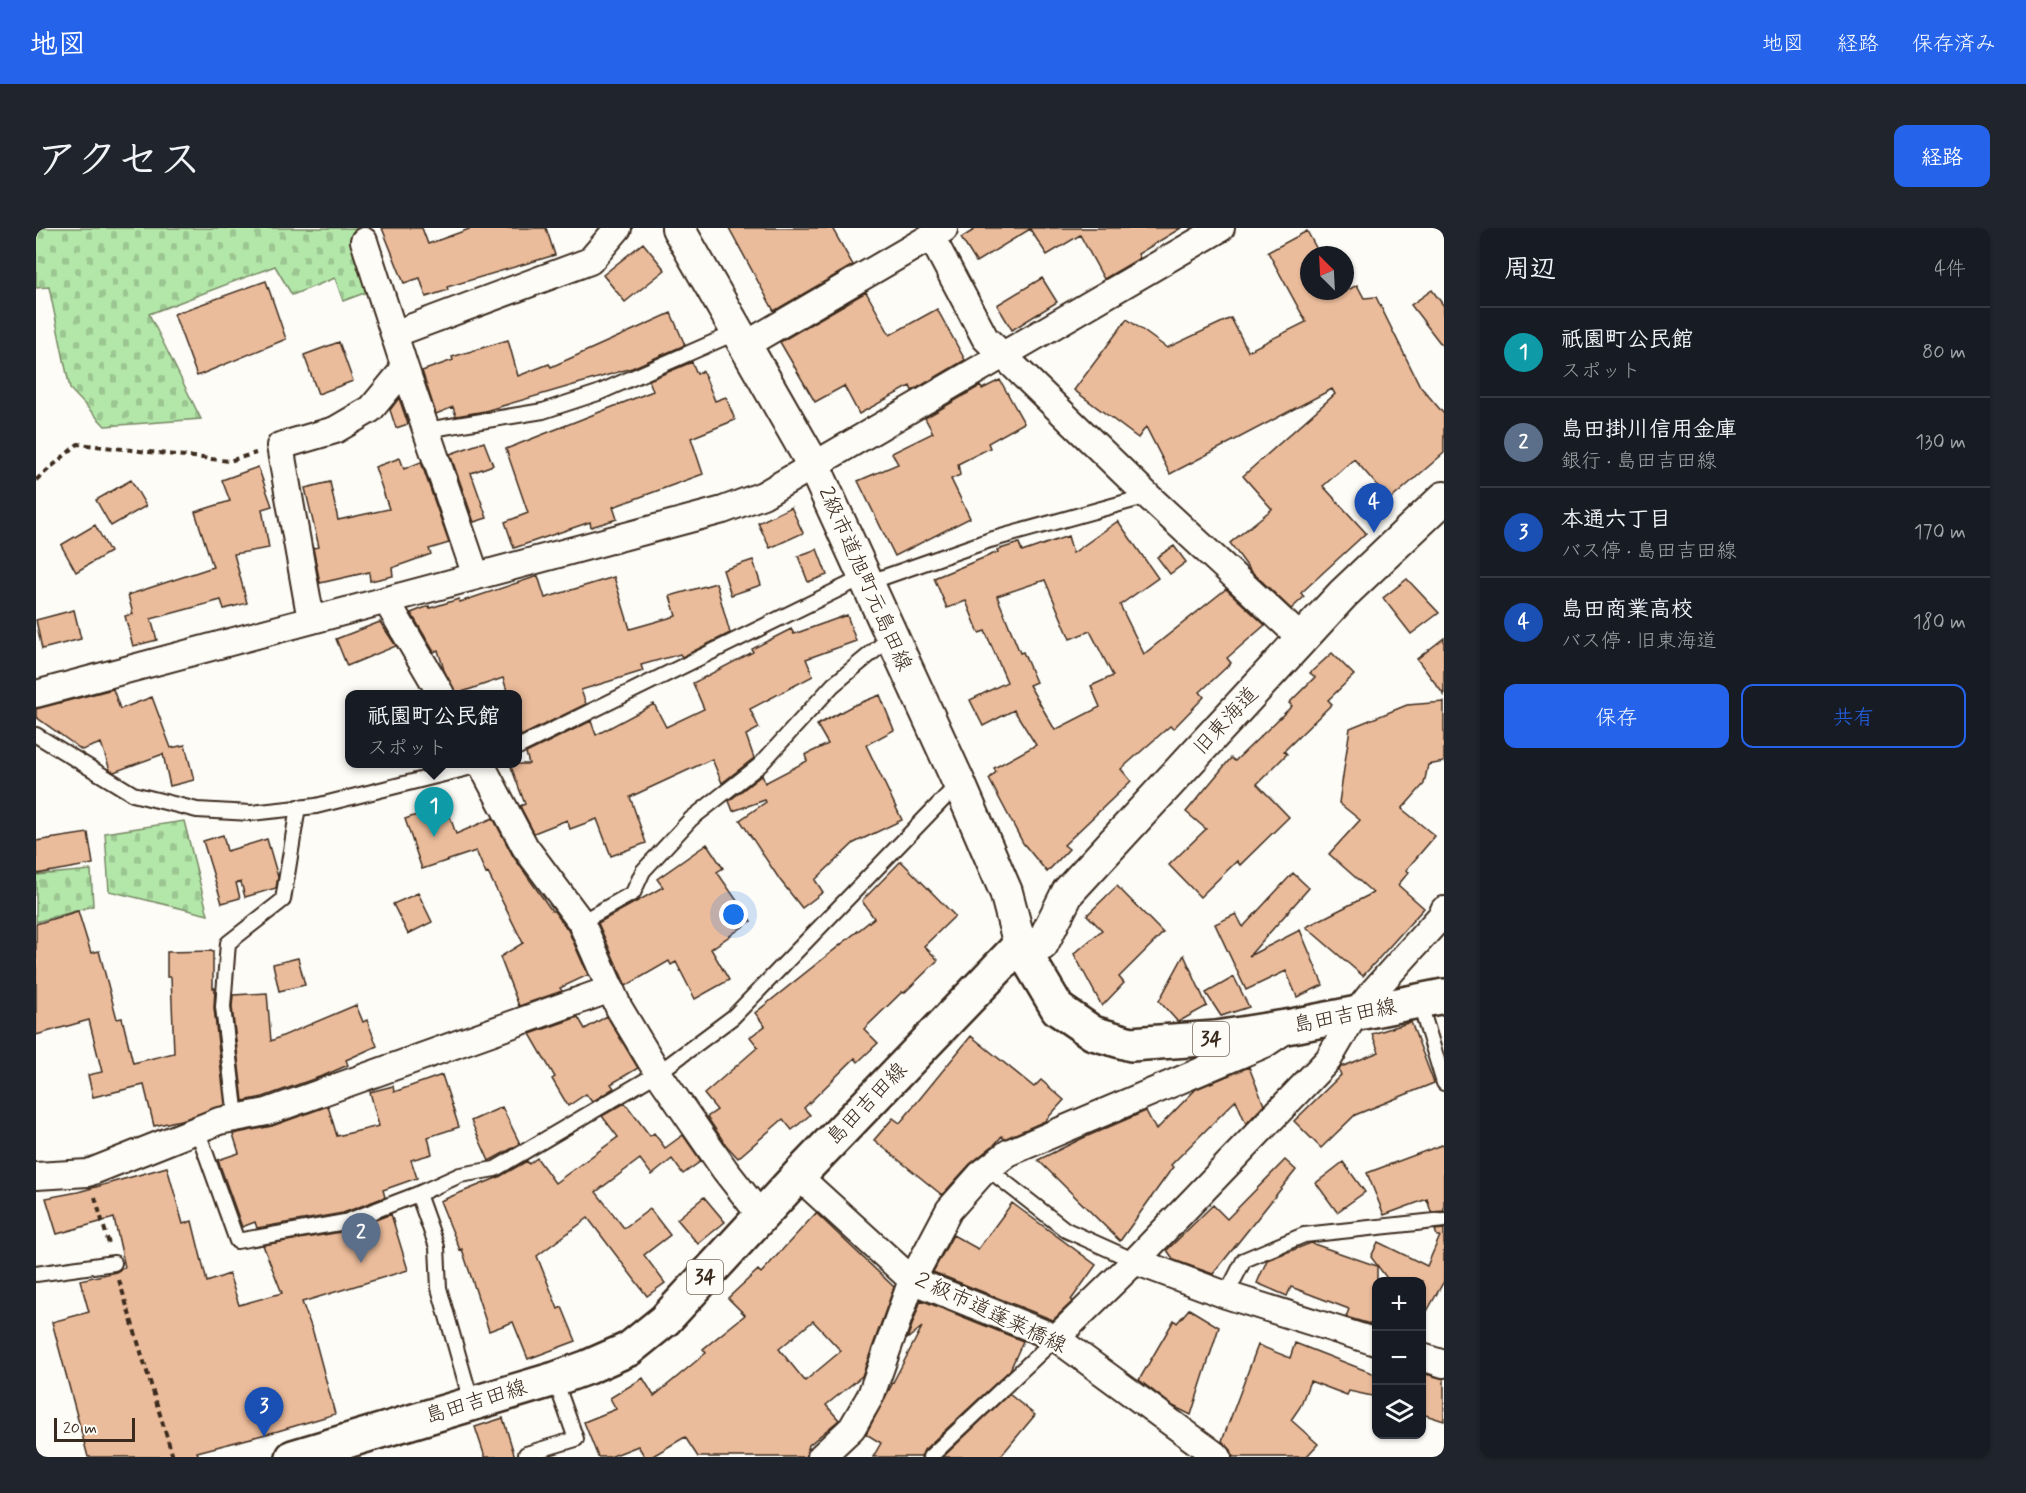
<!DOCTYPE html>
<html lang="ja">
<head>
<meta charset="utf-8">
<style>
  :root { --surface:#171b24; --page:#20242c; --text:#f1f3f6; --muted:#9ea1a6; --line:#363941; --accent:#2563eb }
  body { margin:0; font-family:Mynerve,"Klee One",sans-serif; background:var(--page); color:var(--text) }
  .controls { position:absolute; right:18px; bottom:18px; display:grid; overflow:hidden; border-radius:12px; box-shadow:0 2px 4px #0004 }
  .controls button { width:54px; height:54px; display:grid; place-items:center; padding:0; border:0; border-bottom:2px solid var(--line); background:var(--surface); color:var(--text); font:30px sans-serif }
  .compass { position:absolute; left:1264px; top:18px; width:54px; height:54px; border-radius:50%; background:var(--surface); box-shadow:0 2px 4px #0004; rotate:336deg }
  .scale { position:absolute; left:18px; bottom:15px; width:81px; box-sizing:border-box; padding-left:6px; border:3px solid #3b2a1e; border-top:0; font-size:16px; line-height:21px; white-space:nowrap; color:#3b2a1e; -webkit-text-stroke:4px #fdfcf7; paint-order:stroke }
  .you { position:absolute; left:698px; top:687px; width:21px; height:21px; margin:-15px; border:4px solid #fff; border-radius:50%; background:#1a73e8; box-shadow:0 0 0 9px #1a73e833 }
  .badge { display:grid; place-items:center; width:39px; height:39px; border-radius:50%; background:var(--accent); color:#fff; font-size:20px; font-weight:700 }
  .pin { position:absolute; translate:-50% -50px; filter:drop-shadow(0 2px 3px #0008) }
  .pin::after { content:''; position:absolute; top:32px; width:21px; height:18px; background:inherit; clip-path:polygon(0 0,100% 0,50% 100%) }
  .popup { position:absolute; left:309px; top:462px; width:177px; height:78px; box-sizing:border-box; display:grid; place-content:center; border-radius:12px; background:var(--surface); filter:drop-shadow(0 2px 4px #0005); font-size:20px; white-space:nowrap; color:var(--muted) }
  .popup b { font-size:22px; color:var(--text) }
  .popup::after { content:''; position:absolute; left:50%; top:100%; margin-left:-12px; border:12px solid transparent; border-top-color:var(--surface) }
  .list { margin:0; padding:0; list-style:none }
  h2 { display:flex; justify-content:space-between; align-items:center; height:78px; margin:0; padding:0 24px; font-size:26px }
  h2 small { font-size:20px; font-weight:400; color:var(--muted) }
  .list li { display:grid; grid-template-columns:39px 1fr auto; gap:18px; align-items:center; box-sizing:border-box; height:90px; padding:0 24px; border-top:2px solid var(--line) }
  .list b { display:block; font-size:22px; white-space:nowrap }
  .list p { margin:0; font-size:20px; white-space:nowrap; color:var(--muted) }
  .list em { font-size:20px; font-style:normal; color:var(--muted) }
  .actions { display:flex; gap:12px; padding:18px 24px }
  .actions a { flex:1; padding:14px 0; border:2px solid var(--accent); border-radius:12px; text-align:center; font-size:21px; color:var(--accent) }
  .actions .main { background:var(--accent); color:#fff }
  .icon { flex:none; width:33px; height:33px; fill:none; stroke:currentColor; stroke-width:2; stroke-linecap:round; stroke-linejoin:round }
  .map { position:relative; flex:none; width:1408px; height:1229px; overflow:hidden; border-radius:12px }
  header { display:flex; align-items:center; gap:36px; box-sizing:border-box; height:84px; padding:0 30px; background:var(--accent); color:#fff }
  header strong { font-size:28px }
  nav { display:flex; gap:33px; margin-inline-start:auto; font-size:21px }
  .intro { display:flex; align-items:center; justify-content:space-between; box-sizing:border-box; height:144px; padding:0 36px }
  h1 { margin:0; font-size:42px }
  .button { padding:15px 27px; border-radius:12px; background:var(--accent); color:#fff; font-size:21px; font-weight:700 }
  main { display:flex; gap:36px; padding:0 36px }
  aside { flex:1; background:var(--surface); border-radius:12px; box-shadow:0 2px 4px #0004 }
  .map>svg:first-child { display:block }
  .cemetery { fill:url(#cemetery-stones); stroke:#778864; stroke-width:1.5 }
  .building { fill:#ebbc9b; stroke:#3b2a1e; stroke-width:1.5; fill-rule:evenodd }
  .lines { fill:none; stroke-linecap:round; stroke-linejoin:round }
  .service-casing { stroke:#3b2a1e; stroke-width:18 }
  .minor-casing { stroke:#3b2a1e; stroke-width:30 }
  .tertiary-casing { stroke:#3b2a1e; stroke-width:36 }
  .primary-casing { stroke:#3b2a1e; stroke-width:38 }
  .path { stroke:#3b2a1e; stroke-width:4; stroke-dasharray:6 4.5; stroke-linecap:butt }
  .service { stroke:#fdfcf7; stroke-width:14 }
  .minor { stroke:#fdfcf7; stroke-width:26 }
  .tertiary { stroke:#fdfcf7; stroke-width:32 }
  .primary { stroke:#fdfcf7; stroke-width:33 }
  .labels { text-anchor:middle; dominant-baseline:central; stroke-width:4.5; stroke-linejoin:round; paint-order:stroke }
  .shield { fill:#fdfcf7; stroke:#75695f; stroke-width:1.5 }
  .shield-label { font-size:20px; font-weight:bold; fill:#3b2a1e }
  .street-label { font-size:21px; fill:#3b2a1e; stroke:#fdfcf7 }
</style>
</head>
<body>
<header>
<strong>地図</strong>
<nav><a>地図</a><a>経路</a><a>保存済み</a></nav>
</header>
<div class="intro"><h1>アクセス</h1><a class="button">経路</a></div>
<main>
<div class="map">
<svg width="1408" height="1229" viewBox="0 0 1408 1229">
  <defs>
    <pattern id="cemetery-stones" width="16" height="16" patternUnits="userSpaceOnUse" patternTransform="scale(1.5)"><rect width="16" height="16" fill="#b3e7a9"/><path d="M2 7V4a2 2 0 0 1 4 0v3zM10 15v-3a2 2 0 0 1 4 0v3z" fill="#9bc691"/></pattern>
  </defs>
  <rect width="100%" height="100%" fill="#fdfcf7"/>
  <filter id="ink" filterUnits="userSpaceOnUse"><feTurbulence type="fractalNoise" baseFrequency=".0167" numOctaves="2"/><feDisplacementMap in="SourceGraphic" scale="12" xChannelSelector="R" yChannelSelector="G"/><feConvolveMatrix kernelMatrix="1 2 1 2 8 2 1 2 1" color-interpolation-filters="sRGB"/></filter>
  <g filter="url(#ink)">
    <!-- cemetery -->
    <path class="cemetery" d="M0 0H333L327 9 347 58 307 73 299 50 256 67 239 38 113 86 165 191 69 198 34 161 13 59 0 60Z
      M148 593 172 687 73 663 69 605Z
      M55 642 57 678 0 694V647Z"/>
    <!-- building -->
    <path class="building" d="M346 0H386L392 16 436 0H510L519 27 411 59 412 62 390 69 384 50 368 55Z
      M693 0H796L817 37 738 83Z
      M941 0H1145L1102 26 1104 30 1068 51 1044 7 1011 27 994 1 940 34 925 10Z
      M1271 3 1284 27H1273V63H1304L1305 66 1321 57 1328 70 1340 69 1384 158 1408 186V225L1354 272 1318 231 1287 258 1330 305 1265 365 1268 369 1255 381 1214 342 1194 315 1236 281 1207 248 1299 166 1296 161 1134 246 1110 199 1102 210 1038 162 1091 91 1131 120 1195 90 1212 123 1270 94 1232 24Z
      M607 15 629 42 589 74 567 47Z
      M1006 50 1021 74 976 102 961 77Z
      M230 53 250 111 161 148 138 86Z
      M1396 62 1408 78V120L1375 77Z
      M830 64 854 107 901 81 929 132 876 163 874 158 823 186 808 158 779 174 744 114Z
      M635 85 649 117 596 140 449 183 420 188 417 179 400 186 386 143 417 132 416 129 472 112 482 148 513 136 515 139Z
      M303 114 317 153 282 166 268 127Z
      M656 134 661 146 667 143 679 173 690 169 699 192 655 210 667 246 577 279 581 291 555 299 554 294 478 320 469 294 492 285 470 221 617 163 613 152Z
      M964 152 988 195 952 215 954 220 922 236 924 247 915 251 934 290 859 328 822 253 862 236 856 225 897 205 889 190 944 158 946 161Z
      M363 170 372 196 360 200 354 182Z
      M448 214 457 237 435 245 451 290 438 294 414 226Z
      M364 230 368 241 385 234 413 315 393 321 395 326 356 340 357 348 334 353 333 344 284 355 277 320 283 319 269 260 294 254 302 292 353 281 339 239Z
      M222 239 236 278 226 281 233 320 198 326 211 375 188 381 185 372 115 391 121 412 97 418 89 388 97 386 92 367 177 339 159 284 194 273 186 252Z
      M95 252 110 278 75 298 60 272Z
      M755 279 767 305 734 320 722 295Z
      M1082 293 1122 350 1084 377 1108 426 1190 361 1229 397 1191 430 1195 435 1164 464 1168 469 1137 501 1134 498 1085 541 1095 553 1028 617 1033 621 1011 644 987 615 953 551 960 544 958 540 1000 517 978 482 947 498 934 472 971 454 949 403 943 405 930 373 911 380 898 350 962 324 961 322 983 315 986 324 1032 308 1037 325ZM1009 352 1034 411 1054 403 1077 448 1055 458 1064 479 1019 502 993 457 1000 454 987 424 984 425 961 368Z
      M59 297 74 324 40 344 25 317Z
      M1138 318 1150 334 1134 346 1121 329Z
      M781 321 791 347 772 354 762 328Z
      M717 332 725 357 695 367 687 342Z
      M502 348 509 370 578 349 594 401 640 388 634 368 680 355 694 405 646 429 644 426 605 437 607 443 545 462 550 476 485 508 482 499V466H472L467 450 420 466 408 442 402 422 398 424 375 385 393 378 394 380 423 371 424 374Z
      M1371 351 1403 385 1375 406 1347 370Z
      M38 382 45 411 6 421 0 392Z
      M811 387 820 413 770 431 777 448 714 481 723 500 710 507 718 530 686 555 676 531 594 569 610 615 575 628 561 591 534 601 531 592 498 605 484 578 489 576 474 536H493L490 525 555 493 560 507 618 476 630 499 668 481 657 455 717 424 716 421 755 401 758 406Z
      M344 394 360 418 311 438 300 411Z
      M1408 410V467L1381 431Z
      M1296 425 1318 447 1292 472 1296 476 1248 523 1251 526 1221 556 1253 589 1204 637 1201 633 1164 669 1133 637 1170 601 1150 584 1195 530 1199 533 1256 478 1253 475 1279 449 1274 445Z
      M77 461 84 481 116 469 135 520 149 517 158 552 134 558 127 526 78 544 74 542 65 515 46 522 0 489V481Z
      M844 467 858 502 830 517 866 592 818 615 779 652 787 664 766 680 744 652 704 592 730 574 729 572 697 583 693 573 726 547 729 555 771 533 769 527 792 516 781 497 816 478Z
      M1408 474V534L1392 537 1388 556 1366 581 1399 608 1370 642 1373 644 1362 657 1388 680 1327 748 1270 699 1337 665 1293 626 1324 592 1303 575 1314 500 1371 477Z
      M410 577 420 606 457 590 477 628 516 683H518L532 702 552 747 524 760 526 763 483 778 464 729 487 715 452 645 450 646 440 623 386 641 369 591Z
      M52 605 57 636 0 646V613Z
      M187 607 191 623 231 611 242 649 240 660 209 669 205 654 200 655 204 670 186 675 167 613Z
      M671 616 687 640 681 644 715 693 675 721 693 752 659 771 640 734 635 737 633 733 590 758 562 695 627 659 621 651Z
      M865 633 919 688 888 718 902 732 868 765 866 764 828 801 842 815 822 834 819 830 768 880 774 887 756 902 747 891 702 930 690 917 671 889 681 882 668 866 722 819 714 809 729 798 719 785 838 690 826 673Z
      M1257 645 1273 660 1213 728 1264 702 1287 757 1261 769 1250 743 1210 762 1179 696 1200 686 1207 699Z
      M1081 658 1127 705 1083 749 1088 755 1066 778 1038 726 1066 702 1051 687Z
      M382 665 396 694 372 706 357 676Z
      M42 683 55 725 63 723 81 791 86 790 97 835 138 825 135 749H131V724L177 723V760H179L178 780 189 877 149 891 118 898 108 857 57 869 52 847 66 844 53 792 0 807V696Z
      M1148 727 1171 778 1142 794 1123 773Z
      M262 730 269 757 243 763 237 736Z
      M1198 749 1213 779 1185 788 1170 765Z
      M231 765 235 813 320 777 327 794 331 792 341 818 310 832 312 837 289 847 227 869 207 873 196 779 197 767Z
      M571 788 602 840 575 856 578 860 556 874 550 866 532 878 516 851 519 849 494 806 542 789 549 801Z
      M1375 794 1398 855 1319 887 1285 920 1258 893 1305 847 1303 842 1305 839 1343 824 1336 806Z
      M935 808 998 859 1005 852 1028 872 1009 893 968 911 966 908 959 916 934 936 906 967 838 912 857 890 864 895Z
      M1213 839 1228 877 1210 896 1200 872 1135 937 1137 939 1084 1013 1002 932 1047 910 1110 883 1120 902 1160 861Z
      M406 847 423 899 392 909 396 926 375 932 381 950 347 962 349 969 307 985 221 1000 219 994 206 999 182 932 203 925 197 906 236 898 292 878 301 908 343 898 334 864 357 858 358 864Z
      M589 875 614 908 618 905 629 920 647 907 665 933 647 946 636 931 616 947 604 931 560 964 588 1000 614 981 634 1007 608 1027 629 1055 611 1068 552 990 501 1028 522 1081 526 1079 540 1113 492 1131 477 1094 453 1103 426 1021 424 1022 404 973 463 949 491 933 493 936 501 930 519 955 582 909 566 888Z
      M466 879 484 916 453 933 435 893Z
      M1408 916V983L1395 984 1391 971 1348 987 1331 945Z
      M1249 932 1260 942 1177 1046 1138 1032 1131 1022 1177 977 1191 991Z
      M1307 934 1329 964 1301 984 1280 955Z
      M131 939 147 996 156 993 171 1054 193 1046 203 1077 246 1065 227 1017 311 1003 355 986 372 1042 266 1074 277 1104 299 1186 242 1203 161 1224 163 1229H52L16 1094 53 1084 44 1052 80 1044 89 1039 78 990 21 1006 10 970 42 964Z
      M668 969 689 994 662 1016 641 991Z
      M976 975 1060 1037 1035 1072 1037 1073 1017 1092 897 1044 917 1007 942 1021Z
      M780 985 858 1059 826 1148 790 1177 803 1192 773 1217 770 1229H662L649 1209 615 1229H609L602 1218 574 1229H562L548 1194 580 1181 574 1170 607 1150 618 1168 670 1125 667 1121 709 1087 692 1070 722 1042 725 1045ZM777 1093 805 1123 769 1153 743 1121Z
      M1408 1001V1053L1386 1092V1053H1353L1335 1029 1342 1014 1391 1038 1404 1008H1401L1399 1002Z
      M1275 1015 1341 1038V1098L1310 1089 1313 1081 1255 1059 1251 1068 1221 1055 1231 1032Z
      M885 1072 987 1113 974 1142 888 1222 885 1229H837L845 1215 830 1206 886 1099 871 1111Z
      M1153 1081 1183 1099 1155 1187 1137 1178 1103 1152 1138 1092 1141 1095Z
      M1259 1115 1341 1147V1169L1313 1163 1311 1167 1274 1153 1264 1179 1255 1192 1282 1216 1270 1229H1197L1195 1222 1186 1213 1222 1117 1254 1130Z
      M1386 1145 1408 1151V1193L1386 1186Z
      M973 1166 999 1187 964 1229H907Z
      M467 1190 479 1229H449L439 1199Z"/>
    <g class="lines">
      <defs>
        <path id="service" d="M390 202 507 183 562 165 701 104
          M831 355 954 312 1112 268
          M0 507 97 566 161 582 215 585 280 578 448 536
          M482 519 828 349
          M545 694 597 665 607 643 655 591 724 537 797 457 855 409
          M1383 773 1408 855
          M200 889 187 779 192 715 247 672 262 579
          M161 901 201 1013 309 994 382 966 424 947 459 941 622 845 697 789 923 555
          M952 941 1030 1002 1099 1033
          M382 966 401 1019 403 1060 436 1176
          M0 1046 78 1035
          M1190 1067 1208 1032 1268 1007 1408 992
          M490 1226 540 1211 519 1152
          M894 1229 1020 1110"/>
        <path id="minor" d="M895 8 949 110 1112 268 1266 411
          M358 106 554 33 582 0
          M708 116 723 109 908 1
          M369 140 440 348
          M350 372 405 466
          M275 392 244 218 299 202 335 181 369 140 328 13
          M0 466 687 282 727 267 1185 0
          M445 536 489 619 545 694 583 780 622 845 689 942 725 988
          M0 948 52 945 183 893 231 884 575 761
          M762 948 876 1052 1020 1110 1182 1229
          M1099 1033 1190 1067 1340 1114
          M1020 1110 1099 1033 1292 832 1319 786 1335 766 1406 687 1408 682
          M1386 1129 1408 1136
          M785 1229 816 1200 835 1167 876 1052 913 982 945 946 972 925 1229 816 1250 802"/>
        <path id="tertiary" d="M642 0 777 236 923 555 970 664 984 717 1006 716 1032 664 1307 366 1408 270"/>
        <path id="primary" d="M257 1229 519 1151 552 1139 593 1121 629 1092 762 948 984 717 1022 781 1057 805 1095 816 1180 810 1256 798 1408 768"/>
      </defs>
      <!-- service casing -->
      <use href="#service" class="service-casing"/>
      <!-- minor casing -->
      <use href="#minor" class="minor-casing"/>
      <!-- tertiary casing -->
      <use href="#tertiary" class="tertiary-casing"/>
      <!-- primary casing -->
      <use href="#primary" class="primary-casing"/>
      <!-- path -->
      <path class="path" d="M0 252 42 216 193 233 220 225
        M59 969 73 1016
        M83 1052 137 1229"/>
      <!-- service -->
      <use href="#service" class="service"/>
      <!-- minor -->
      <use href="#minor" class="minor"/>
      <!-- tertiary -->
      <use href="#tertiary" class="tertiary"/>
      <!-- primary -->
      <use href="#primary" class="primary"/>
    </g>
  </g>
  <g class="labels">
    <!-- shield labels -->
    <g class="shield">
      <rect x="1157" y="794" width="36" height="34" rx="4.5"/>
      <rect x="651" y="1032" width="36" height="34" rx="4.5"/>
    </g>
    <g class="shield-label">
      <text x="1175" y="811">34</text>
      <text x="669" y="1049">34</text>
    </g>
    <!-- street labels -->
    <g class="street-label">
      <text transform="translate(829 351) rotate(66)">2級市道旭町元島田線</text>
      <text transform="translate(1190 493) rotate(-47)">旧東海道</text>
      <text transform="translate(1309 788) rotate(-11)">島田吉田線</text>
      <text transform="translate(831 876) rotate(-46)">島田吉田線</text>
      <text transform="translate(953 1084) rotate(25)">２級市道蓬莱橋線</text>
      <text transform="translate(440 1174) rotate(-17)">島田吉田線</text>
    </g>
  </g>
</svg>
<div class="controls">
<button>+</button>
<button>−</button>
<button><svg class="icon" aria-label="layers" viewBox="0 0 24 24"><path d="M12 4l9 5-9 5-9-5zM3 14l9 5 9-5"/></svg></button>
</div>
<svg class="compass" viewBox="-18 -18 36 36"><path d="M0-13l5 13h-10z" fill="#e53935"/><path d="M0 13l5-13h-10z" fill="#9ea1a6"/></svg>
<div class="scale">20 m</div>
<div class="you"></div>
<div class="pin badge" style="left:398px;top:609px;background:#0f9aa8">1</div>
<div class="popup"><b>祇園町公民館</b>スポット</div>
<div class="pin badge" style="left:325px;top:1035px;background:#5c6f8a">2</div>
<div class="pin badge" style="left:228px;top:1209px;background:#1a4fb4">3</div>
<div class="pin badge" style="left:1338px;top:305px;background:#1a4fb4">4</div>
</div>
<aside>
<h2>周辺<small>4件</small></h2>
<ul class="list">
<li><span class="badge" style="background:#0f9aa8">1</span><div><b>祇園町公民館</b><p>スポット</p></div><em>80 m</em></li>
<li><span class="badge" style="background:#5c6f8a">2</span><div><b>島田掛川信用金庫</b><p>銀行 · 島田吉田線</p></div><em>130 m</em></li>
<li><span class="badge" style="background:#1a4fb4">3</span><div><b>本通六丁目</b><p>バス停 · 島田吉田線</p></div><em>170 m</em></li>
<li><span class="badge" style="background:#1a4fb4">4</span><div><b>島田商業高校</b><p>バス停 · 旧東海道</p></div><em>180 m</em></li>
</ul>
<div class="actions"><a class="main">保存</a><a>共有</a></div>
</aside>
</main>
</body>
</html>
